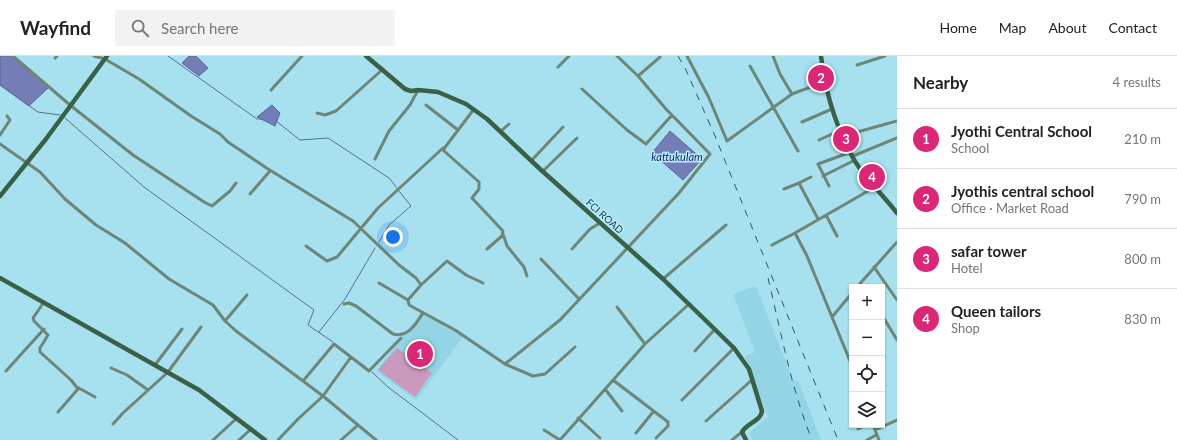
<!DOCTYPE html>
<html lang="en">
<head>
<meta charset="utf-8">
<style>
  :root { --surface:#fff; --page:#f2f2f2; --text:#222; --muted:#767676; --line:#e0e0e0; --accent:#db2777 }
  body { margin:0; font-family:Lato,sans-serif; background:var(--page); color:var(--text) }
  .controls { position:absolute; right:12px; bottom:12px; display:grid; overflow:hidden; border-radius:0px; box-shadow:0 1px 3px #0004 }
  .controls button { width:36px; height:36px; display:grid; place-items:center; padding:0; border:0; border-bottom:1px solid var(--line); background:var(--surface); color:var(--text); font:20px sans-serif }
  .you { position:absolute; left:393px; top:181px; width:14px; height:14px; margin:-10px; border:3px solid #fff; border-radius:50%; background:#1a73e8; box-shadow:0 0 0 6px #1a73e833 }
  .badge { display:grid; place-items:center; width:26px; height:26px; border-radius:50%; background:var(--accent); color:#fff; font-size:13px; font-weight:700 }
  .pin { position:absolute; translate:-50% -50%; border:2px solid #fff; box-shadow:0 1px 4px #0006 }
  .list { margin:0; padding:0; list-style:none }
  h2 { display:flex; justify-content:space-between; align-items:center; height:52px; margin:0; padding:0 16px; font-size:17px }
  h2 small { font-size:13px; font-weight:400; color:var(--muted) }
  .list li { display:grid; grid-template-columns:26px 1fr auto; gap:12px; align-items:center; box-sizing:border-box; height:60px; padding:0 16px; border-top:1px solid var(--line) }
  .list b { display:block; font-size:15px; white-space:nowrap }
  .list p { margin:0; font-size:13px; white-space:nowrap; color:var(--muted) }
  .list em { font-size:13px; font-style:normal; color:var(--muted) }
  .icon { flex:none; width:22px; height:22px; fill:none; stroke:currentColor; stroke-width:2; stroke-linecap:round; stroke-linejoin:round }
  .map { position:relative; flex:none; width:897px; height:384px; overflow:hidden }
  header { display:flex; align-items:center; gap:24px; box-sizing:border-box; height:56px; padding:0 20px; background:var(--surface); border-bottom:1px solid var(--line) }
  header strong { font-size:19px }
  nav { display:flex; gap:22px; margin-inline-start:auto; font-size:14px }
  .search { width:280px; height:36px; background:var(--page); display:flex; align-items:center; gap:10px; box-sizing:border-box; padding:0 14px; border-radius:0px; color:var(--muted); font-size:15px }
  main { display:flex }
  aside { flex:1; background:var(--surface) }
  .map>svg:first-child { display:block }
  .built { fill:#93d5e5 }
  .green { fill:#c99abd }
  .water { fill:#737db6; stroke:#5c6a94 }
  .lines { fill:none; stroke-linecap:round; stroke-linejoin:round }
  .stream { stroke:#5c6a94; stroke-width:1 }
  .street { stroke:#6d8675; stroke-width:3 }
  .secondary { stroke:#3a6048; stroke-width:4.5 }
  .rail { stroke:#37535a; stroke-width:1; stroke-dasharray:7 7; stroke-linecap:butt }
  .labels { text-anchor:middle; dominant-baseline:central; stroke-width:3; stroke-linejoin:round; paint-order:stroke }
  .street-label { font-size:10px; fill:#273e44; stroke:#b4eefd }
  .water-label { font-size:11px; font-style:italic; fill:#1d1e62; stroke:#b4eefd }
</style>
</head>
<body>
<header>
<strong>Wayfind</strong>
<div class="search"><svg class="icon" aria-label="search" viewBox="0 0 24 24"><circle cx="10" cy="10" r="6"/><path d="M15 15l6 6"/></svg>Search here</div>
<nav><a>Home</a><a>Map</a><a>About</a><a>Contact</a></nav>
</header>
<main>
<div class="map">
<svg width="897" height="384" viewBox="0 0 897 384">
  <rect width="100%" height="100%" fill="#a7e1f0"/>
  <!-- built -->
  <path class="built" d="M756 230 793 324H798L821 384H753L749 377 768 361 745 300 755 296 733 238Z
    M422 255 463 281 416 344 376 315Z"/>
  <!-- green -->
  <path class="green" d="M397 292 432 317 415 341 378 314Z"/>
  <!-- water -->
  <path class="water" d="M0 0H11L49 31 29 50 0 29Z
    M189 0H196L208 12 199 20 182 7Z
    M272 49 280 57 275 70 257 61Z
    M670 75 702 103 683 124 652 97Z"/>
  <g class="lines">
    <!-- stream -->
    <path class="stream" d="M168 0 257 63H262
      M0 29 38 56 60 59
      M65 62 144 131 314 254 308 269 333 286
      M276 65 300 84 328 82 389 122 397 132
      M379 186 389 169 411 150 399 135
      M319 276 345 243 375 192
      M355 303 366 311
      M372 316 388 331 458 384"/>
    <!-- street -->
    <path class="street" d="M13 0 70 49 133 99 204 146 212 150 230 135 236 127
      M94 0 105 3 139 23 191 60 220 78 228 86 268 113 353 165 399 209 416 222 421 229 408 244 409 249 455 274 505 308 533 320 545 318 575 291
      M617 0 638 20
      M687 0 709 42 727 85 792 38 824 26
      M773 0 780 18 792 38
      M55 2 57 0
      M857 9 885 0
      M750 10 798 95
      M558 11 569 0
      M582 33 627 74 646 88 672 59
      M271 34 302 0
      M426 49 458 74
      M474 53 443 94 479 126V133L472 142 503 175 502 180 487 193
      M317 57 325 59 336 55 383 13
      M802 66 832 53
      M500 76 509 68
      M0 79 10 64 7 60
      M843 80 897 65
      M819 84 841 74
      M0 88 40 116 65 143 96 169 125 187 169 223 213 249 225 265 236 275 323 340 376 384
      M853 100 897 82
      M375 103 389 75 410 49 418 34
      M531 105 563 71
      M542 116 577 82
      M823 120 855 104
      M799 127 811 121
      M829 130 818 108 851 96
      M784 133 799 127 818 163
      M250 138 270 115
      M826 159 837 180
      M503 178 507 190 524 211 527 220
      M772 189 795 177
      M306 190 327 205 337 201 378 152 443 92
      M572 193 590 173 600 167
      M541 203 579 243
      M874 211 897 244
      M663 223 726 169
      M379 227 408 244
      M421 229 447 205 466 219 483 227
      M857 231 897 186
      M852 237 832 261 852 310
      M44 246 33 262 34 265 48 279 40 292V296L71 324 78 333 58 356
      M344 248 349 247 356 250 393 278C408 282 416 268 423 257
      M617 251 645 288
      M882 259 897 284
      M832 261 807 200 795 177 875 131
      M225 265 247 239
      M695 295 715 273
      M882 296 884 301 882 305
      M505 308 560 264 679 137 710 98 666 53 638 20 660 1
      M155 309 182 273
      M111 312 127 319 148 334
      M6 315 44 273
      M613 324 668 366V370L656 382
      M303 325 334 288 369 315 401 282
      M77 331 95 341
      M605 333 622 355
      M682 344 734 292
      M578 362 600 382
      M706 365 753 323
      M113 368 123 357 168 316 201 271
      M873 369 879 384
      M858 373 867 369
      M544 374 560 384
      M875 374 897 364
      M636 377 653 356
      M213 384 237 362
      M239 384 251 373
      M278 384 298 363 323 340 351 301
      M341 384 358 369
      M560 384 645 288 689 248
      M732 384 742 376
      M867 384 876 379"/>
    <!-- secondary -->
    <path class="secondary" d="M366 0 405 33 411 35 418 34 438 36 466 48 487 63 540 113 663 223 734 292 749 313 762 355C761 365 747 367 742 376L746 384
      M821 0C825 37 840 87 863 117 874 131 886 143 897 157
      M0 140 46 83 107 0
      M0 222 199 334 265 384"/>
    <!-- rail -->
    <path class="rail" d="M678 0 686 14 715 80 838 384
      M768 222C781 276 791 332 812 384"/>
  </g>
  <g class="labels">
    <!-- street labels -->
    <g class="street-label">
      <text transform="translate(605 160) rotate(42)">FCI ROAD</text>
    </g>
    <!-- water labels -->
    <g class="water-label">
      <text x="677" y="100">kattukulam</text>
    </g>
  </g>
</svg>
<div class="controls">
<button>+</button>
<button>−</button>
<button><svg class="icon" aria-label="locate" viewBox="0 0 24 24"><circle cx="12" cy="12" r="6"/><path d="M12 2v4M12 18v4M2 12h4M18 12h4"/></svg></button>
<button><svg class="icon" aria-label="layers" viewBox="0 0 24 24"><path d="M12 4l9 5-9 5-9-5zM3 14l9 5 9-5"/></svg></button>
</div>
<div class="you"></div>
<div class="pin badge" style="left:420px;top:298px">1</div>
<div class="pin badge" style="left:821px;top:22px">2</div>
<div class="pin badge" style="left:846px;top:83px">3</div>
<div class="pin badge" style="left:872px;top:121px">4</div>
</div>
<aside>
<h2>Nearby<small>4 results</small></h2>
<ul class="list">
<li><span class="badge">1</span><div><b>Jyothi Central School</b><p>School</p></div><em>210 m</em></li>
<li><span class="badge">2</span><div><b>Jyothis central school</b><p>Office · Market Road</p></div><em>790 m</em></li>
<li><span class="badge">3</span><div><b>safar tower</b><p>Hotel</p></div><em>800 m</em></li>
<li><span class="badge">4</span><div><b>Queen tailors</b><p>Shop</p></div><em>830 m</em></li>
</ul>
</aside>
</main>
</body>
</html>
